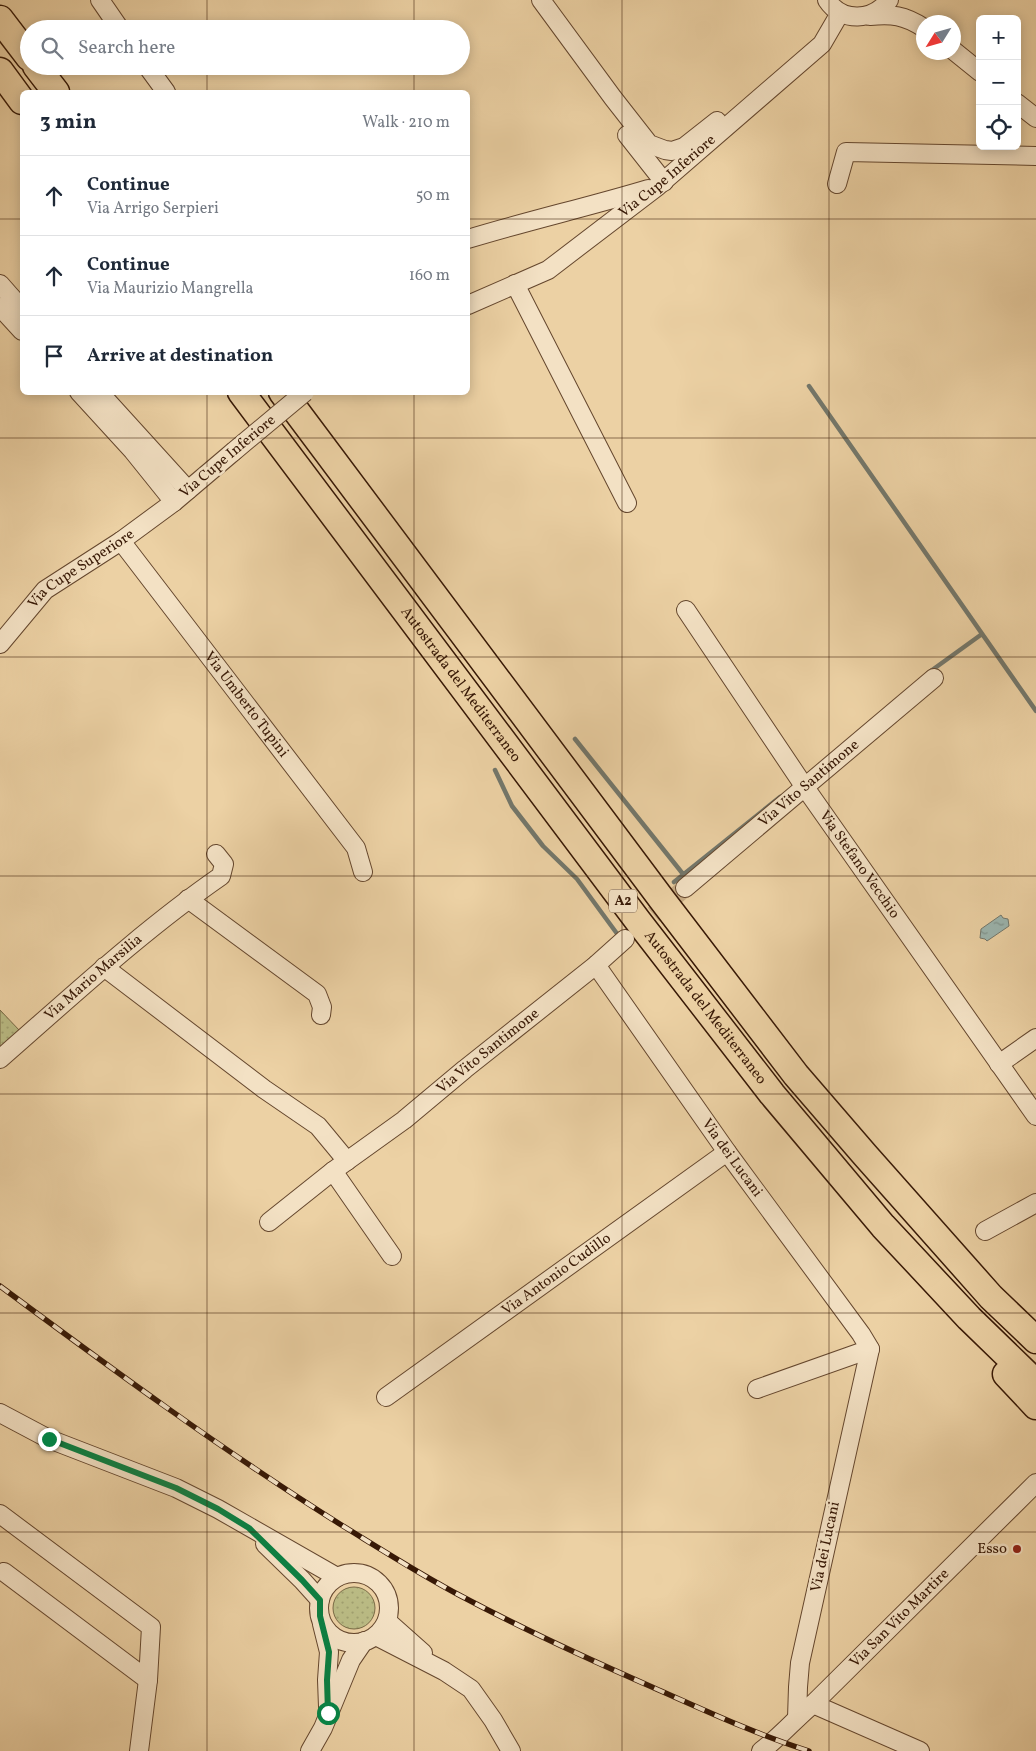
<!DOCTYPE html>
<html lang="en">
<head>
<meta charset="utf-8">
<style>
  :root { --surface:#fff; --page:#f2f2f3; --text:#1f2937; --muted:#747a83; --line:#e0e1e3 }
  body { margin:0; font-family:Vollkorn,serif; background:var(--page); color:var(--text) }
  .controls { position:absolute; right:15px; top:15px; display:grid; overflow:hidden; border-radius:8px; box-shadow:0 2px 12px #0003 }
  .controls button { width:45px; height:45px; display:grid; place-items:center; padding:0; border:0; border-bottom:1px solid var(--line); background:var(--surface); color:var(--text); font:25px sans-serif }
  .compass { position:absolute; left:916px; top:15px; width:45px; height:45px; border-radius:50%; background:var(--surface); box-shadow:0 2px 12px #0003; rotate:233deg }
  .stop { position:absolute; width:15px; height:15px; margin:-11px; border:4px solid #0b8043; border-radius:50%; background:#fff }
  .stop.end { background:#0b8043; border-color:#fff; box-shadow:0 1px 5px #0008 }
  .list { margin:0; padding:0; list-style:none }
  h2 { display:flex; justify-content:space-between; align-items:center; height:65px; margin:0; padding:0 20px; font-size:21px }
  h2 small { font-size:16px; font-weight:400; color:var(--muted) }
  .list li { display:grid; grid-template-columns:32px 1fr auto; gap:15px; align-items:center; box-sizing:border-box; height:80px; padding:0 20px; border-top:1px solid var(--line) }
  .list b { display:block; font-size:19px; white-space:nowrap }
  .list p { margin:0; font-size:16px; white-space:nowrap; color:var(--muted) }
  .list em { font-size:16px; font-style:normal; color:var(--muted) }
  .icon { flex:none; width:28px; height:28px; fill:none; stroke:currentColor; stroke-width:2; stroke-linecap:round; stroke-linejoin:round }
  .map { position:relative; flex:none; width:1036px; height:1751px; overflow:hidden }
  .search { position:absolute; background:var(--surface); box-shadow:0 2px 12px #0003; left:20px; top:20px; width:450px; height:55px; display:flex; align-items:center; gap:12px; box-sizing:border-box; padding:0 18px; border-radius:28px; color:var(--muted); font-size:19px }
  .panel { position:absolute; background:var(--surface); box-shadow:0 2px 12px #0003; left:20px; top:90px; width:450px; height:305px; border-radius:8px }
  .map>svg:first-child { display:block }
  .grass { fill:url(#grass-dots); stroke:#796a45 }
  .water { fill:url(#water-ripples); stroke:#73776b }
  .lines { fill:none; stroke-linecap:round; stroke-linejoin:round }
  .stream { stroke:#73776b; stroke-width:4.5 }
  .minor-tunnel { stroke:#c8ac84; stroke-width:18; stroke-dasharray:18 9; stroke-linecap:butt }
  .minor-casing { stroke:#65472e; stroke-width:20 }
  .highway-casing { stroke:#381906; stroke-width:29 }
  .minor { stroke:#f3e1c4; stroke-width:18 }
  .highway { stroke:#ecd1a4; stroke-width:26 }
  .rail-casing { stroke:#381906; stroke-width:5.5 }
  .rail { stroke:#f3e1c4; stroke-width:4; stroke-dasharray:11; stroke-linecap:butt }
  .minor-bridge-casing { stroke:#65472e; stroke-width:20; stroke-linecap:butt }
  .minor-bridge { stroke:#f3e1c4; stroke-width:18 }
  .route { stroke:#0b8043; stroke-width:6 }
  .grid { fill:none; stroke:#381906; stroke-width:1; stroke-opacity:0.55 }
  .poi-dot { fill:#8f2418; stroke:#f3e1c4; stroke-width:2 }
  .labels { text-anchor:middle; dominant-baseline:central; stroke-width:5; stroke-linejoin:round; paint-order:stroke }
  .shield { fill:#f3e1c4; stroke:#70553f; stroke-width:1 }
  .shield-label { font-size:14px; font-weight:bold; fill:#381906 }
  .street-label { font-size:15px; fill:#381906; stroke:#f3e1c4 }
  .poi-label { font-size:15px; fill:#381906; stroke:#f3e1c4; text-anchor:end }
</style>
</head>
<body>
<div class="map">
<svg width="1036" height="1751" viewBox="0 0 1036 1751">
  <defs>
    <pattern id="grass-dots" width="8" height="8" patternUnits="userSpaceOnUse" patternTransform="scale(1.25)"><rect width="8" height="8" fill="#babb84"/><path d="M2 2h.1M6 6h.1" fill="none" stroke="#a1a070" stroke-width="1.8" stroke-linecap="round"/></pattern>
    <pattern id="water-ripples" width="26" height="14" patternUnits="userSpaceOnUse" patternTransform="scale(1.25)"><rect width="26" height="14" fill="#9bb5af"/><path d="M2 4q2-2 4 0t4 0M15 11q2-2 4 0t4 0" fill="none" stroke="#7f928c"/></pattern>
  </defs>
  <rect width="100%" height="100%" fill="#ecd1a4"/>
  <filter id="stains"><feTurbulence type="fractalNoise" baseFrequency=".004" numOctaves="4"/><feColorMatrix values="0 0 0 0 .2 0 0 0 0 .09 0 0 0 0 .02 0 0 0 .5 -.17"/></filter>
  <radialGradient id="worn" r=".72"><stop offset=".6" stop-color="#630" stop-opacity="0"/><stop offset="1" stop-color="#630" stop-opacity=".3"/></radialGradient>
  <!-- grass -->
  <path class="grass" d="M0 1010 20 1031 0 1048Z
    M333 1608a21 21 0 1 1 42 0a21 21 0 1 1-42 0Z"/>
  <!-- water -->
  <path class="water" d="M1001 915 1003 918 1008 919 1009 926 987 941 985 939 980 938 981 929Z"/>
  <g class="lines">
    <!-- stream -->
    <path class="stream" d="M809 386 1036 711
      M928 673 982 634
      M575 739 683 874
      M495 770 512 806 543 846 577 879 618 935
      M674 882 780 797"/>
    <!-- minor-tunnel -->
    <path class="minor-tunnel" d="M633 932 685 888"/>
    <defs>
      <g id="minor">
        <path d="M100 0 120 29"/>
        <path d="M541 0 613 98 649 144 665 150 672 151 684 147 717 121"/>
        <path d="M827 0C842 23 873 21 889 0"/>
        <path d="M870 16C892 14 904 15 924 28"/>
        <path d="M954 51 980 72"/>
        <path d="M147 66 166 92"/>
        <path d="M1017 103 1036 118"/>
        <path d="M627 135 664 182"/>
        <path d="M837 184 846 152 1036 156"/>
        <path d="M468 239C527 221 588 207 648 189"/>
        <path d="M0 284 22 309"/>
        <path d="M515 284 627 503"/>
        <path id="s1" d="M468 305 548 270 658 186 822 44 840 13"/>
        <path d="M0 307 22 331"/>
        <path d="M79 392 133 451 174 502"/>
        <path d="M99 392 188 490"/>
        <path id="s2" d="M121 541 356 848 363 872"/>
        <path id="s3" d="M686 610 804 786 1036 1116"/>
        <path id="s4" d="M0 644 45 590 121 541 174 502 233 452"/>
        <path id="s5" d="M685 888 934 678"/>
        <path d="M188 899 317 994 322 1007 321 1015"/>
        <path id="s6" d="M596 965 727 1152 861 1334 870 1349 800 1663 798 1687 797 1718"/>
        <path d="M104 967 264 1089 318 1126 347 1161"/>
        <path id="s7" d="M0 1059C72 996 143 930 221 876L224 864 216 854"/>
        <path d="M999 1064 1036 1038"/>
        <path d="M333 1171 392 1256"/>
        <path id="s8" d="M269 1222 333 1171 404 1120 465 1069 596 965 625 939"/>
        <path d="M985 1231 1036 1203"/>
        <path d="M757 1389 870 1349"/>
        <path id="s9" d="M386 1397 727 1152"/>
        <path d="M0 1413 49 1439 176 1488 218 1509 337 1577"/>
        <path d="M0 1514 151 1627 148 1680 139 1751"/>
        <path d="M265 1544 302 1580 320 1600"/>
        <path d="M4 1572 148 1680"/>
        <circle cx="354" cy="1608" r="35"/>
        <path d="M387 1621 423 1653"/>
        <path d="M322 1624 329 1652 327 1680 328 1707"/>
        <path d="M376 1636 444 1671 471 1689 493 1720 511 1751"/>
        <path d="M813 1704 920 1751"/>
        <path d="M310 1751 323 1728 351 1660 364 1641"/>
        <path id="s10" d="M761 1751C780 1737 795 1719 813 1704L1036 1483"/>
      </g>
      <g id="highway">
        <path d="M0 19 29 57"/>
        <path d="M36 66 56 92"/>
        <path d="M0 71 22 101"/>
        <path id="s11" d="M241 392 638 921 772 1094 883 1226 969 1318 1036 1383"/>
        <path d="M282 392 663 901 796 1075 865 1155 991 1297 1036 1340"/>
        <path d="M1006 1374 1036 1406"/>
      </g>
    </defs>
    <!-- minor casing -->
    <use href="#minor" class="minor-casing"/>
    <!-- highway casing -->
    <use href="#highway" class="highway-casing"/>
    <!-- minor -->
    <use href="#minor" class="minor"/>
    <!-- highway -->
    <use href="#highway" class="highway"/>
    <defs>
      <path id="rail" d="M0 1286C112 1369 225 1452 343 1526 382 1550 421 1575 461 1596 523 1629 588 1659 652 1687 704 1710 755 1734 809 1751"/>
    </defs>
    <!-- rail casing -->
    <use href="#rail" class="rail-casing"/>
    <!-- rail -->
    <use href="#rail" class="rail"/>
    <defs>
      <path id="minor-bridge" d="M233 452 305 392"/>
    </defs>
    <!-- minor-bridge casing -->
    <use href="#minor-bridge" class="minor-bridge-casing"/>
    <!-- minor-bridge -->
    <use href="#minor-bridge" class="minor-bridge"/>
  </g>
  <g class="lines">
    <!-- route -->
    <path class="route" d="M49 1439 176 1488 218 1509 249 1528 302 1580 320 1600V1616L329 1652 327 1680 328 1713"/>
  </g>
  <!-- grid -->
  <path class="grid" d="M207 0V29M414 0V29M622 0V1751M829 0V1751M207 66V92M414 66V92M0 219H22M468 219H1036M207 392V1751M414 392V1751M0 438H1036M0 657H1036M0 876H1036M0 1094H1036M0 1313H1036M0 1532H1036"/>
  <!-- markers -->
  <circle class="poi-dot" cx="1017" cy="1549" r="5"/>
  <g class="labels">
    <!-- shield labels -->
    <rect class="shield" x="609" y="889.5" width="28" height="23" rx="4"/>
    <g class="shield-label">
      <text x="623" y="901">A2</text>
    </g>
    <!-- street labels -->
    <g class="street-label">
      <text stroke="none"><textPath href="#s1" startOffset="239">Via Cupe Inferiore</textPath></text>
      <text transform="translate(228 457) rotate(-40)">Via Cupe Inferiore</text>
      <text stroke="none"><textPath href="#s4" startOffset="112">Via Cupe Superiore</textPath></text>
      <text stroke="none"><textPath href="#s11" startOffset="366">Autostrada del Mediterraneo</textPath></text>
      <text stroke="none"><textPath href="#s2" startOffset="206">Via Umberto Tupini</textPath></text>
      <text stroke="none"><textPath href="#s5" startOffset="162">Via Vito Santimone</textPath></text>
      <text stroke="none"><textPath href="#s3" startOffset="308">Via Stefano Vecchio</textPath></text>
      <text stroke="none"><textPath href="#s7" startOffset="124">Via Mario Marsilia</textPath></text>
      <text stroke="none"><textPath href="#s11" startOffset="771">Autostrada del Mediterraneo</textPath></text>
      <text stroke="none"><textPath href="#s8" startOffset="278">Via Vito Santimone</textPath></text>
      <text stroke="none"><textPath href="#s6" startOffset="236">Via dei Lucani</textPath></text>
      <text stroke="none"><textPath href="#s9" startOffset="210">Via Antonio Cudillo</textPath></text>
      <text transform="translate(826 1547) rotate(-78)">Via dei Lucani</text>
      <text stroke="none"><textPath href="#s10" startOffset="192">Via San Vito Martire</textPath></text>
    </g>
    <!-- poi labels -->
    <g class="poi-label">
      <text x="1007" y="1549">Esso</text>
    </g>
  </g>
  <rect width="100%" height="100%" filter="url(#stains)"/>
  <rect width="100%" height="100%" fill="url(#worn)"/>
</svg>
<div class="controls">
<button>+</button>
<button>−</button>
<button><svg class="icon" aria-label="locate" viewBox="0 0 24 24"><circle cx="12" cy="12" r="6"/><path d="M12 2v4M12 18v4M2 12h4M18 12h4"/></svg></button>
</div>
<svg class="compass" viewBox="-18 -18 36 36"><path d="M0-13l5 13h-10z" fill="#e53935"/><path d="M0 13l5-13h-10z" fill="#747a83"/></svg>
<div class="stop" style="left:328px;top:1713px"></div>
<div class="stop end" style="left:49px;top:1439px"></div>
<div class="search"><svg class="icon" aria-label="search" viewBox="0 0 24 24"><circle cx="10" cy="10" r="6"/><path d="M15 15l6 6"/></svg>Search here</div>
<section class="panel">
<h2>3 min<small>Walk · 210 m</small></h2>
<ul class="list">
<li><svg class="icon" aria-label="ahead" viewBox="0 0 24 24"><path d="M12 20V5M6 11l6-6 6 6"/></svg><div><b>Continue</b><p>Via Arrigo Serpieri</p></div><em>50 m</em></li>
<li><svg class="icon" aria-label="ahead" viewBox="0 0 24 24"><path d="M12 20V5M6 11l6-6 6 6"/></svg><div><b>Continue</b><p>Via Maurizio Mangrella</p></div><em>160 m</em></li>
<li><svg class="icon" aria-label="arrive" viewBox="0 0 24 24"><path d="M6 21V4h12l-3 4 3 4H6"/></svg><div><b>Arrive at destination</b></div></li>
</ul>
</section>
</div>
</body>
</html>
